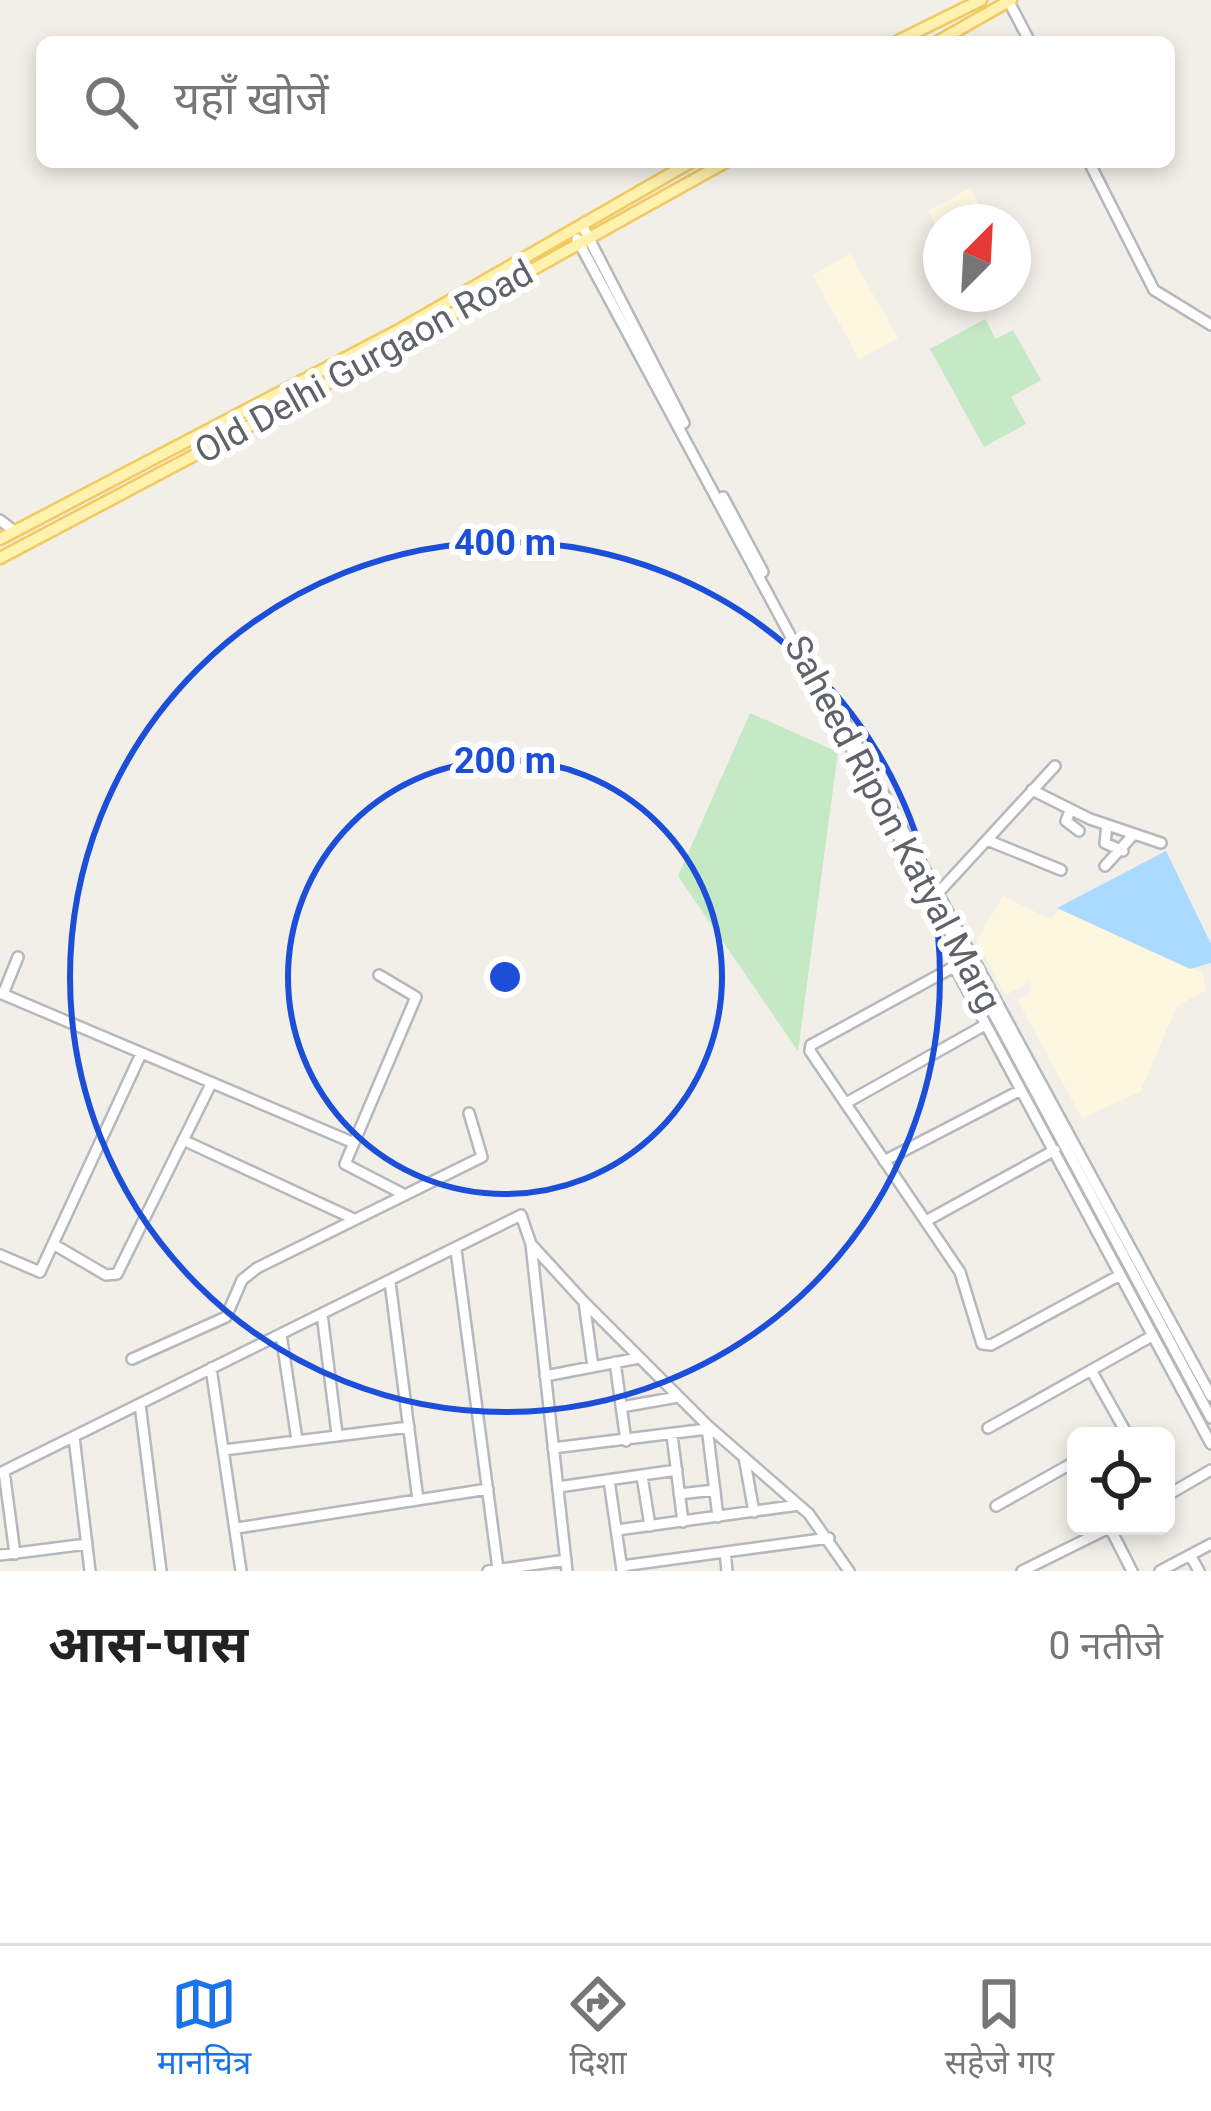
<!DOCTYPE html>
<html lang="hi">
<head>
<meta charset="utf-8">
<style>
  :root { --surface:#fff; --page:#f2f2f2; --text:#222; --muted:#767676; --line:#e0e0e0; --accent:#1a73e8 }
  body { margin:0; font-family:Roboto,"Noto Sans Devanagari",sans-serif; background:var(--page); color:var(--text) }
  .controls { position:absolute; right:36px; bottom:36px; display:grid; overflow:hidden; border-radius:18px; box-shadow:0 6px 18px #0003 }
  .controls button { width:108px; height:108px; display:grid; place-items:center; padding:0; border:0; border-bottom:3px solid var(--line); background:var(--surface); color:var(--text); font:60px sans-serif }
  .compass { position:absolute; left:923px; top:204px; width:108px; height:108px; border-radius:50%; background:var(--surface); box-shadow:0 6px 18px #0003; rotate:24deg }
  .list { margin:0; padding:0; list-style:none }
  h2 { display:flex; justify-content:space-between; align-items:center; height:156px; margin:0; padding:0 48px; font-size:51px }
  h2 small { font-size:39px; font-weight:400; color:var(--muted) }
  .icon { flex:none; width:66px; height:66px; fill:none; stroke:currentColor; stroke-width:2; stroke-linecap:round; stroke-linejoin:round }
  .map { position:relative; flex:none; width:1211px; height:1571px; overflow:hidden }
  .search { position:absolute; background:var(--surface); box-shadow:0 6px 18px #0003; left:36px; right:36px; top:36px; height:132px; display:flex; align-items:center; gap:30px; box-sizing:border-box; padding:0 42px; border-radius:18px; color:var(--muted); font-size:45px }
  .sheet { height:372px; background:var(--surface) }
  nav { display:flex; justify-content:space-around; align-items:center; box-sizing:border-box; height:168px; border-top:3px solid var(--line); background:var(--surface); font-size:33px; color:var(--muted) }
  nav a { display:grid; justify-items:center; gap:6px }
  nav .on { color:var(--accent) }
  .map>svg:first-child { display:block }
  .commercial { fill:#fef7e0 }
  .green { fill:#c5e8c5 }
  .water { fill:#aadaff }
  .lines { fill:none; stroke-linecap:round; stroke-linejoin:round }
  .minor-casing { stroke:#b5b8bc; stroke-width:14 }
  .major-casing { stroke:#f2c960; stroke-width:15 }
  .minor { stroke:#fff; stroke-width:9 }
  .major { stroke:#fff2af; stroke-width:10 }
  .ring { fill:none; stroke:#1d4ed8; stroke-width:6 }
  .labels { text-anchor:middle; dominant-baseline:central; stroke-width:12; stroke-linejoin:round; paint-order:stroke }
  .street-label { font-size:36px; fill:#5f6368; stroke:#fff }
  .centre { fill:#1d4ed8; stroke:#fff; stroke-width:6 }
  .ring-label { font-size:36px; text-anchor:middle; font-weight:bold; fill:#1d4ed8; stroke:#fff; stroke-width:12; stroke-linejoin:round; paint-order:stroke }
</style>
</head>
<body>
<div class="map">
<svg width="1211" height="1571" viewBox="0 0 1211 1571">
  <rect width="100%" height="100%" fill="#f1efe8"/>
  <!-- commercial -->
  <path class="commercial" d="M970 188 988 222H941V236L928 211Z
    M850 254 898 338 859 359 813 275Z
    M1003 896 1052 920 1059 909 1203 973 1206 990 1177 1006 1140 1092 1082 1118 1018 1001 1032 990 1029 982 1006 995 976 941Z"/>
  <!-- green -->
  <path class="green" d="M985 319 996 339 1013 330 1041 380 1011 397 1026 424 984 447 930 349Z
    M750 713 838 752 798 1051 678 876Z"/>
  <!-- water -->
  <path class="water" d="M1166 851 1211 944V963L1190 969 1057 908Z"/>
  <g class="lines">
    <defs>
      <path id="minor" d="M1008 0 1030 42
        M1089 162 1154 290 1211 325
        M582 225 684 423
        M577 239 1211 1418
        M723 497 763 572
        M0 520 14 531
        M831 697 1211 1396
        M1032 790 1090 819 1161 843
        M1070 811 1066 821 1079 831
        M1107 825 1105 843 1123 851
        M987 840 1061 870
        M1105 866 1134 834
        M939 892 1055 766
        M379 975 416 997 345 1164 405 1195
        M0 993 354 1143
        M3 994 18 957
        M846 1103 985 1025
        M183 1140 354 1219
        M884 1161 1021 1090
        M926 1221 1055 1150
        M53 1244 106 1275 117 1274 210 1086
        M531 1244 567 1571
        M456 1250 498 1569
        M0 1255 40 1272 141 1054
        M1120 1275 991 1345 982 1344 960 1272 810 1051 811 1045 950 969 957 971 1211 1444
        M390 1282 418 1500
        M584 1302 593 1367
        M322 1314 337 1434
        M281 1334 297 1440
        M132 1359 226 1317 242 1280 257 1268 482 1157 469 1113
        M615 1362 626 1441
        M211 1368 241 1571
        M1091 1370 1128 1436
        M545 1376 639 1358
        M140 1404 161 1571
        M621 1407 678 1397
        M707 1427 718 1517
        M988 1428 1152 1336
        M672 1435 683 1522
        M74 1437 90 1571
        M553 1448 707 1429
        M224 1450 409 1427
        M744 1457 754 1512
        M4 1471 15 1554
        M0 1473 521 1215 531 1244 584 1302 707 1425 809 1514 849 1571
        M642 1476 650 1526
        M609 1480 622 1570
        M558 1487 677 1470
        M679 1494 715 1490
        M1166 1496 1211 1470
        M996 1506 1076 1461
        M237 1528 488 1489
        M1110 1528 1132 1571
        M617 1530 799 1505
        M725 1552 727 1571
        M0 1555 87 1544
        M1190 1555 1199 1571
        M622 1566 829 1538
        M488 1571 566 1560
        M1022 1571 1113 1526
        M1160 1571 1211 1544"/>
      <path id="major" d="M896 42 981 0
        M937 42 1011 0
        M0 539 397 331 691 162
        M0 558 278 411 726 162"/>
    </defs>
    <!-- minor casing -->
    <use href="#minor" class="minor-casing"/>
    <!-- major casing -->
    <use href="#major" class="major-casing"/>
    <!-- minor -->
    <use href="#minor" class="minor"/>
    <!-- major -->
    <use href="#major" class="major"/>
  </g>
  <!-- distance rings -->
  <g class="ring">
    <circle cx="505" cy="977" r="217"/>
    <circle cx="505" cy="977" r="435"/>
  </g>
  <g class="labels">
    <!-- street labels -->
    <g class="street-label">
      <text transform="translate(364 362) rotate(-29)">Old Delhi Gurgaon Road</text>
      <text transform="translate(893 824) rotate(62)">Saheed Ripon Katyal Marg</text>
    </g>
  </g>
  <circle cx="505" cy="977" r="18" class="centre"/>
  <g class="ring-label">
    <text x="505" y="555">400 m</text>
    <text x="505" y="773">200 m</text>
  </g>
</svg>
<div class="controls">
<button><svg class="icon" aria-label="locate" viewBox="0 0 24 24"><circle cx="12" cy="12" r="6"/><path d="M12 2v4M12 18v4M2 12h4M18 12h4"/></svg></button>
</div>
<svg class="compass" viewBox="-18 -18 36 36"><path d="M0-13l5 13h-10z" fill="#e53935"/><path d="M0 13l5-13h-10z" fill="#767676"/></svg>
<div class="search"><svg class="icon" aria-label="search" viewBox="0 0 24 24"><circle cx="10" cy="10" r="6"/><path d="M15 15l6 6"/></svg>यहाँ खोजें</div>
</div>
<section class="sheet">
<h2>आस-पास<small>0 नतीजे</small></h2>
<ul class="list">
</ul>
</section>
<nav>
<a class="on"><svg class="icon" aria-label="map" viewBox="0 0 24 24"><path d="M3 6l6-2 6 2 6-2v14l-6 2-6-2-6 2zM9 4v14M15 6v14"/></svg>मानचित्र</a>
<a><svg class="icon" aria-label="directions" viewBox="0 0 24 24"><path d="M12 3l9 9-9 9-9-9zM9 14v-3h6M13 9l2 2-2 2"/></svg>दिशा</a>
<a><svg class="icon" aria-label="saved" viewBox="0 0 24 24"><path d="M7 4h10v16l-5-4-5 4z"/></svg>सहेजे गए</a>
</nav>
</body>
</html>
